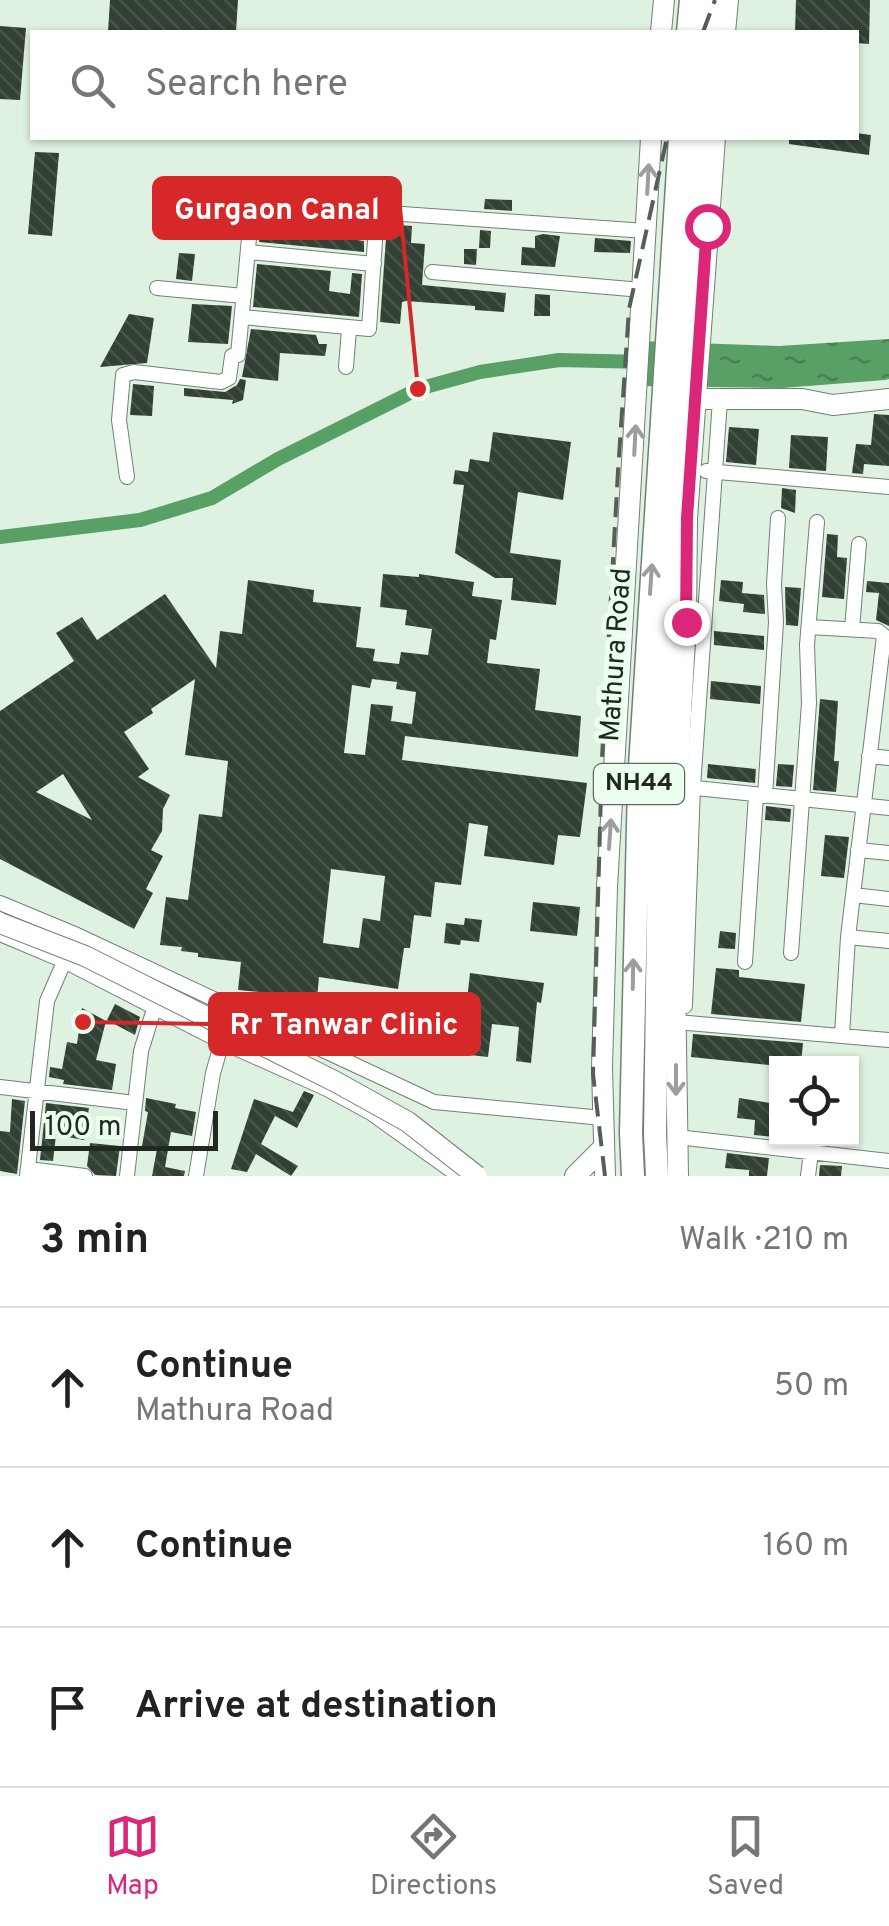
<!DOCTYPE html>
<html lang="en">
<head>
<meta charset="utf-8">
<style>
  :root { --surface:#fff; --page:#f2f2f2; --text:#222; --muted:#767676; --line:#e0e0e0; --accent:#db2777 }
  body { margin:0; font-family:Overpass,sans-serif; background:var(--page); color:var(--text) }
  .controls { position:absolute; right:30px; bottom:30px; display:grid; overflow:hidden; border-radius:0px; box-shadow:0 2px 8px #0004 }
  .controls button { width:90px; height:90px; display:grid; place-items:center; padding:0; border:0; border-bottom:2px solid var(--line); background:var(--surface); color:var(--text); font:50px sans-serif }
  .scale { position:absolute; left:30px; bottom:25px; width:188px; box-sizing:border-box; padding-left:10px; border:5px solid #212822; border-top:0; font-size:28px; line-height:35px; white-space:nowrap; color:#212822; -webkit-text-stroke:8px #ecfeee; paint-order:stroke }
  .stop { position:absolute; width:30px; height:30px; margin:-22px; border:8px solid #db2777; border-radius:50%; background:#fff }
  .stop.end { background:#db2777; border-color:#fff; box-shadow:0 2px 10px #0008 }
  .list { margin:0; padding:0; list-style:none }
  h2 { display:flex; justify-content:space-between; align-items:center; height:130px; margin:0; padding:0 40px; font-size:42px }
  h2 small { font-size:32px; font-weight:400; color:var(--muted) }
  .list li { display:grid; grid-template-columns:65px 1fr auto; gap:30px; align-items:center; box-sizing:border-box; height:160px; padding:0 40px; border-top:2px solid var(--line) }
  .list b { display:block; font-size:38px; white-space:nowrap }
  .list p { margin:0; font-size:32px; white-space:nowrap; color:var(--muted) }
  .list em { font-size:32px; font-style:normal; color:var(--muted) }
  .icon { flex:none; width:55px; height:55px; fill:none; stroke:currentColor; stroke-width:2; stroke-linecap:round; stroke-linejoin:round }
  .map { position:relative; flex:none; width:889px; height:1176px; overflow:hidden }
  .search { position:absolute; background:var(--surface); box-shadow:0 2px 8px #0004; left:30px; right:30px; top:30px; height:110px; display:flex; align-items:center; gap:25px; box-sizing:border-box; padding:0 35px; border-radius:0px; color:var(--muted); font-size:38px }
  .sheet { height:610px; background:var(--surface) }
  nav { display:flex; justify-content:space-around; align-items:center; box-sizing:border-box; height:140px; border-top:2px solid var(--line); background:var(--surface); font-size:28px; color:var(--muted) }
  nav a { display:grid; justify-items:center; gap:5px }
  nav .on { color:var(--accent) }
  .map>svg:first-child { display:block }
  .water { fill:url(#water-ripples) }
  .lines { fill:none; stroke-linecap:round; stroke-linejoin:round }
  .canal { stroke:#58a065; stroke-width:14 }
  .building { fill:url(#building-back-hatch); fill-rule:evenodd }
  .minor-casing { stroke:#708172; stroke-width:16 }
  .secondary-casing { stroke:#708172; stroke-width:22 }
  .trunk-casing { stroke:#708172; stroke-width:25 }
  .minor { stroke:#fff; stroke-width:14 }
  .secondary { stroke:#fff; stroke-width:20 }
  .trunk { stroke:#fff; stroke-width:22 }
  .rail { stroke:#555f56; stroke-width:4; stroke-dasharray:20 10; stroke-linecap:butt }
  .secondary-bridge-casing { stroke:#708172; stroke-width:22; stroke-linecap:butt }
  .secondary-bridge { stroke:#fff; stroke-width:20 }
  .oneway { stroke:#9b9e9c }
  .route { stroke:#db2777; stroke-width:12 }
  .labels { text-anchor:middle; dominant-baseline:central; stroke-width:10; stroke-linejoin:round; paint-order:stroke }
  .shield { fill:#ecfeee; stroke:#5e685f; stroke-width:2.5 }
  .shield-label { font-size:25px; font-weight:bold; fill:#212822 }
  .street-label { font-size:28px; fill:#212822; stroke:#ecfeee }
  .leader { fill:none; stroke:#d62828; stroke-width:4 }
  .callout-dot { fill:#d62828; stroke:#ecfeee; stroke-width:4 }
  .callout { fill:#d62828; stroke:#d62828; stroke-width:4 }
  .callout-label { font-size:30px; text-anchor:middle; font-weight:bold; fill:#fff }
</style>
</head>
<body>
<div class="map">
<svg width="889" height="1176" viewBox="0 0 889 1176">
  <defs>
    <pattern id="water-ripples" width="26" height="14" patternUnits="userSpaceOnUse" patternTransform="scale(2.5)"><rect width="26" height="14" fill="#58a065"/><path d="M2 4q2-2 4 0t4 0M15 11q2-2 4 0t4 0" fill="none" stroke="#488253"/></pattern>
    <pattern id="building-back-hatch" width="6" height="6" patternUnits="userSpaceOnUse" patternTransform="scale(2.5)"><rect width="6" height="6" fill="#324134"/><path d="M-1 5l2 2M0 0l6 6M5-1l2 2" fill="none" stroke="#475449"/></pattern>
  </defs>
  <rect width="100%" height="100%" fill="#dff1e0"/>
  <!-- water -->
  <path class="water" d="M889 339V379L885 380 782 388 637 386 638 341 779 346Z"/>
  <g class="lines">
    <!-- canal -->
    <path class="canal" d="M0 537 140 520 212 498 278 459 418 389 480 372 559 360 644 362"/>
  </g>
  <!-- building -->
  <path class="building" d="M110 0H238L236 32H108Z
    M796 0H870L869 44 856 43V32H795Z
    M0 26 26 28 20 100 0 99Z
    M856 133 871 135 869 155 789 144V138H856Z
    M35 152 59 153 52 236 28 234Z
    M485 199 512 200V211L484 209Z
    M263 215 277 216V223L311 225 312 218 326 219 325 235 364 241V252L259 242Z
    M387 224 412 226 411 243 425 244 422 285 506 293 504 312 475 310V306L406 301 402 302 400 324 380 322Z
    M480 230 491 231 490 248H479Z
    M543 234 560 236 555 267 521 265 522 247 535 248V236Z
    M595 238 631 241 630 253 594 252Z
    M464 249H477L476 265 464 264Z
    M179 253 195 254 192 281 176 279Z
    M257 264 331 271 329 291 350 294 352 273 362 274 359 317 253 307Z
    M535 294 550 295V316H534Z
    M192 304 232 306 228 344 188 342Z
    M129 314 154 318 147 363 100 367Z
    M251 329 316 335 319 344H327L325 356 280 353 278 381 242 377Z
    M240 379 246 380 243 400 232 404 233 400 184 396V388L225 392 237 385Z
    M133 384 154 386 152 416 130 415Z
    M874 414 889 415V466L864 464 863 474 852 473 856 444 871 445Z
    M729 427 759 429 756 465 726 462Z
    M493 432 571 442 563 500 518 492 510 553 561 560 556 605 511 600 513 578H495L455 553 464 485 453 484 455 470 468 472 470 459 489 462Z
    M791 435 828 437 826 471 789 468Z
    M782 488 796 490 795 513 781 508Z
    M827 534 838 535 837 557 847 558 844 599 822 597Z
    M383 574 419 577V574L474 582 472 596 502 600 496 640 490 639 487 663 540 669 535 710 581 716 578 757 405 736 402 760 587 783 580 837 558 835 554 865 484 856 488 826 469 823 461 885 435 882 431 917 414 915 410 948H404L398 989 319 977 316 1009 279 1004 280 994 238 990 241 962 198 957V953L181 951 182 947 160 945 166 897 188 900 199 814 222 817 228 761 185 755 195 679 151 709 153 713 124 732 149 769 138 777 170 795 163 809 162 831 151 850 163 856 146 889 153 893 134 929 0 859V711L74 661 56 633 82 617 97 640 165 594 216 668 220 631 242 634 248 580 314 590 313 602 361 607 356 647 375 649 373 661 399 664 401 652 428 655 432 629 405 625 407 610 380 607ZM372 679 397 682 396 689 416 692 412 724 391 721 393 706 371 704 365 755 344 753 352 685 370 688ZM63 774 92 820 36 792ZM331 869 385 876 380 921 363 918 359 948 323 943Z
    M721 580 743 582 742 593 764 595 765 614 743 612 744 604 719 601Z
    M867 581 889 583V626L876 620 879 593 866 592Z
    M785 587 801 588 798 626 786 625Z
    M714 631 764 636V650L714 645Z
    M711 681 761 686 760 704 710 699Z
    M820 699 838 701 834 761H839L836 792 813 790Z
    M708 764 756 769 755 783 707 778Z
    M778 764 794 765 792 787 776 786Z
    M766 806 791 809 790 822 765 820Z
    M825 835 849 837 844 878 821 876Z
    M533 902 580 907 577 936 530 931Z
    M465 918 482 920 479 942 461 940 460 945 444 943 446 923 464 925Z
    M720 931 736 933 735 949 718 948Z
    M716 968 739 970V977L805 984 801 1022 711 1014Z
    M470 973 544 983 541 1003 537 1002 531 1063 516 1061 519 1027 492 1024 488 1057 461 1054Z
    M115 1004 140 1017 135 1035 107 1020Z
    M82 1008 106 1021 96 1060 116 1064 112 1090 63 1084 64 1080 49 1077 50 1067 62 1069 67 1042 77 1044Z
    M693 1034 803 1043 801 1064 769 1065 691 1057Z
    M304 1091 314 1095 297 1128 275 1116 261 1144 298 1166 291 1176 256 1154 247 1172 231 1169 254 1099 293 1112Z
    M146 1098 176 1104 175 1108 196 1112 192 1136 171 1132 165 1167 185 1171 184 1176H152L157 1149 142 1146 148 1112 145 1111Z
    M739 1098 776 1104 774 1137 754 1135 755 1120 737 1118Z
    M12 1099 25 1101 17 1174 0 1171V1131L10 1132Z
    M46 1103 89 1108 84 1140 56 1135 53 1161 40 1160Z
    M90 1143 120 1146 116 1176 95 1175 87 1166Z
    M727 1153 769 1158 767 1176H749V1170L725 1168Z
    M820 1165 842 1166 841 1176H819Z"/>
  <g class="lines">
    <defs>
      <path id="minor" d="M248 252 374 264
        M432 272 642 290
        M157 288 244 296
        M242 317 369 329 377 211
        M346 367 349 329
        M706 471 889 487
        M127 477 119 420 123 375 134 372 221 382 229 378 232 356 238 355 251 217 254 206 259 204 646 231
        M809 627 878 631 884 636 848 937 842 1035
        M852 629 859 544
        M869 756 889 758
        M686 787 889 808
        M765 796 776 622 774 584 778 518
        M858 850 889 853
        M853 895 889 899
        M0 903 77 935 434 1102 603 1118
        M0 934 64 961 222 1042 327 1089 371 1113 459 1176
        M848 937 889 941
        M791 953 809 703 807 645 817 522
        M745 962 756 795
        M685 1006 693 787 720 400
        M676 1022 889 1040
        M0 1087 135 1103
        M677 1137 889 1161
        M28 1169 85 1176
        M27 1176 47 1001 68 953
        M127 1176 141 1051 155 1006
        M196 1176 213 1073 222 1042
        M808 1176 811 1152"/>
      <path id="secondary" d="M661 32 664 0
        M725 32 728 0
        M696 399H802L833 405 889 399
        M575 1176 604 1147
        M605 1176 602 1068 607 887 651 138
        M678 1176 674 915 677 786 686 622 687 518 715 138"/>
      <path id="trunk" d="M688 32 691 0
        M708 32 711 0
        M633 1176 631 1133 639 782 680 138
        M657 1176 655 1134 660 784 688 231 698 138"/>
    </defs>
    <!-- minor casing -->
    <use href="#minor" class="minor-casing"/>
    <!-- secondary casing -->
    <use href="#secondary" class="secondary-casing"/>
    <!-- trunk casing -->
    <use href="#trunk" class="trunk-casing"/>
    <!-- minor -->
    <use href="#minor" class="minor"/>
    <!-- secondary -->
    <use href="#secondary" class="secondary"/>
    <!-- trunk -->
    <use href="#trunk" class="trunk"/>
    <!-- rail -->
    <path class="rail" d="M703 32 715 0
      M605 1176 593 1074 602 758 618 471 629 309 667 138"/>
    <defs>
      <path id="secondary-bridge" d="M0 923 85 956 336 1082 408 1122 477 1176"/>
    </defs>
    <!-- secondary-bridge casing -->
    <use href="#secondary-bridge" class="secondary-bridge-casing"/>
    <!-- secondary-bridge -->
    <use href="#secondary-bridge" class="secondary-bridge"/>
  </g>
  <!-- one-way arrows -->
  <defs><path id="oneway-shaft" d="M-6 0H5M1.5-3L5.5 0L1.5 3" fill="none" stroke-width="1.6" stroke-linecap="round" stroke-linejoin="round" transform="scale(2.5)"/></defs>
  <g class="oneway">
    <use href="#oneway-shaft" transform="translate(648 179) rotate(-87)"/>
    <use href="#oneway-shaft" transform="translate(635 440) rotate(-87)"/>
    <use href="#oneway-shaft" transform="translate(651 579) rotate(-86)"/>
    <use href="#oneway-shaft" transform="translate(610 834) rotate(-86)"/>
    <use href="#oneway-shaft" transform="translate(633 974) rotate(-89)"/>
    <use href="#oneway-shaft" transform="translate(676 1080) rotate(90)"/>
  </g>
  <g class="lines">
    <!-- route -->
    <path class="route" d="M686 622 687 518 707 226"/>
  </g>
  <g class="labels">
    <!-- shield labels -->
    <rect class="shield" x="594" y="764" width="90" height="40" rx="8"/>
    <g class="shield-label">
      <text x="639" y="784">NH44</text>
    </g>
    <!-- street labels -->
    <g class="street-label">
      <text transform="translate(617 655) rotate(-86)">Mathura Road</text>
    </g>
  </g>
  <!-- callouts -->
  <path class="leader" d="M418 389L400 208M83 1022L210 1024"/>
  <g class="callout-dot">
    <circle cx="418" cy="389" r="10"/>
    <circle cx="83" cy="1022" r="10"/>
  </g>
  <g class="callout">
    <rect x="154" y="178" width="246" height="60" rx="10"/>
    <rect x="210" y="994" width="269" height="60" rx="10"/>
  </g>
  <g class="callout-label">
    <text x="277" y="219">Gurgaon Canal</text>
    <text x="344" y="1034">Rr Tanwar Clinic</text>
  </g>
</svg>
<div class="controls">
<button><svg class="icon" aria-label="locate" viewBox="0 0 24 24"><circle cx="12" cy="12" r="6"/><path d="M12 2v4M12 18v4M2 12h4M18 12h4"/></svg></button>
</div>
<div class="scale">100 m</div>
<div class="stop" style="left:707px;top:226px"></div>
<div class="stop end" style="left:686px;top:622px"></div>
<div class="search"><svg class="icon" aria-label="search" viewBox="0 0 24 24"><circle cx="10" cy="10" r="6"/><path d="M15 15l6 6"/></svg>Search here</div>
</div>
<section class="sheet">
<h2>3 min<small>Walk · 210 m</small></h2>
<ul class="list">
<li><svg class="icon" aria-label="ahead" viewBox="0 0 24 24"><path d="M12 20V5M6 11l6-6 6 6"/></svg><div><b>Continue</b><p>Mathura Road</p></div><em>50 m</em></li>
<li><svg class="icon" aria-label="ahead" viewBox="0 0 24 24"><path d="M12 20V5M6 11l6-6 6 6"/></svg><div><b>Continue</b></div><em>160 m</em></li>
<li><svg class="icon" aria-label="arrive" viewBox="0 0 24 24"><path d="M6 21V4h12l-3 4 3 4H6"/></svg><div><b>Arrive at destination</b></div></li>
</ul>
</section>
<nav>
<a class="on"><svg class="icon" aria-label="map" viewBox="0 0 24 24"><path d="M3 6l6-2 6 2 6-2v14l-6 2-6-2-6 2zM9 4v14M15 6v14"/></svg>Map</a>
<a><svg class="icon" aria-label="directions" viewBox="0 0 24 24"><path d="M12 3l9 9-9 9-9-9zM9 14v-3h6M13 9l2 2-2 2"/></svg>Directions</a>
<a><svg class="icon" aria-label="saved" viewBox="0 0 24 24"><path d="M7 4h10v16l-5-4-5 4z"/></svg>Saved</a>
</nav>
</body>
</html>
